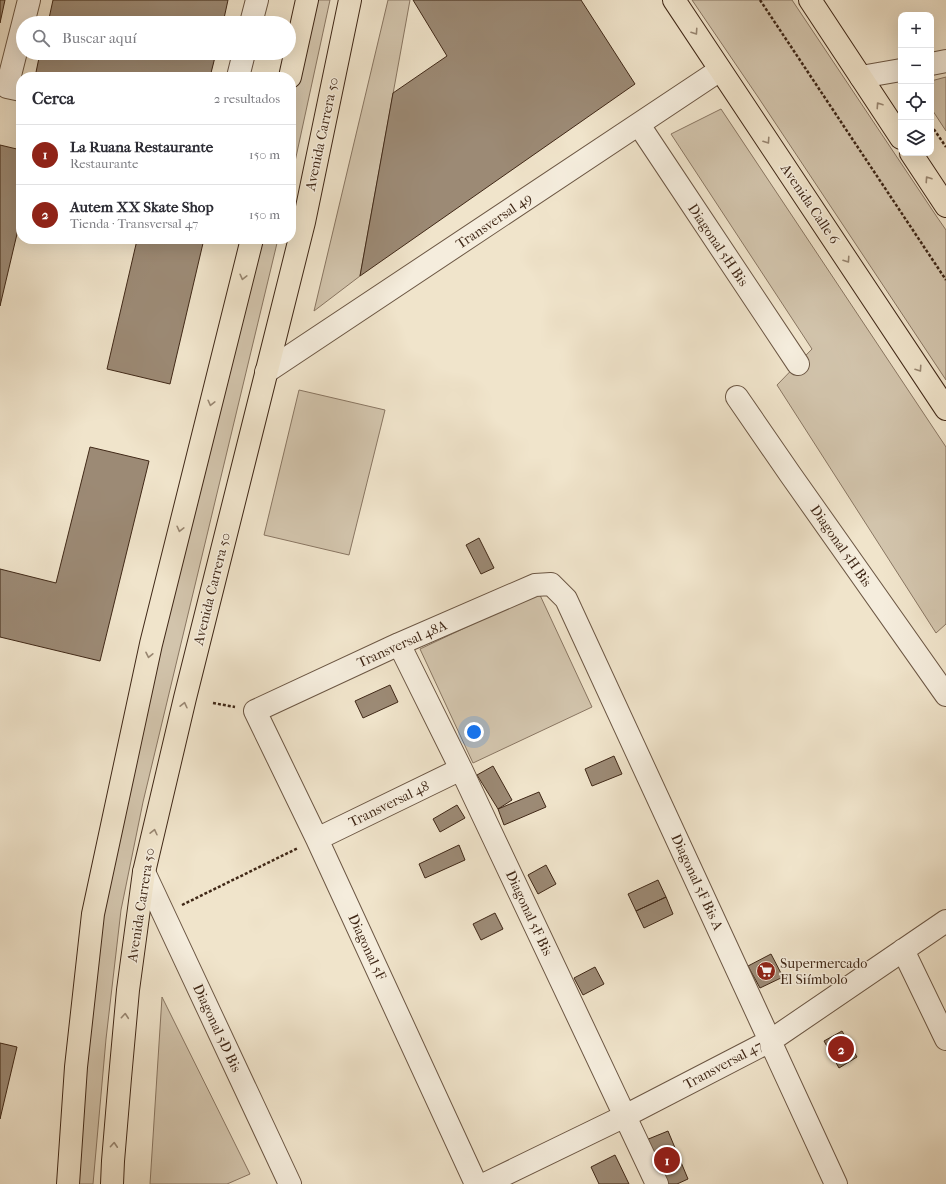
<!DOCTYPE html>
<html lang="es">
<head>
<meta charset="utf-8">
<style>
  :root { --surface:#fff; --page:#f2f2f3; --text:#2b2b33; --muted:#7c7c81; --line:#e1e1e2; --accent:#8f2418 }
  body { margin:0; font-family:"IM FELL French Canon",serif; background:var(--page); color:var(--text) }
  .controls { position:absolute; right:12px; top:12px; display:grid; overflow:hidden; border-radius:8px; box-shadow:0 4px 16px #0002 }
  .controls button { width:36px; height:36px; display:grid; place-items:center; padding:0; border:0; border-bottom:1px solid var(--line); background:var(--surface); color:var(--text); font:20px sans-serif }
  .you { position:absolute; left:474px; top:732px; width:14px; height:14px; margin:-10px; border:3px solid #fff; border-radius:50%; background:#1a73e8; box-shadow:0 0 0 6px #1a73e833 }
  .badge { display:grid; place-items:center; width:26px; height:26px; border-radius:50%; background:var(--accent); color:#fff; font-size:13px; font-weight:700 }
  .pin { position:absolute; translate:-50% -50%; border:2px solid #fff; box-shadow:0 1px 4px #0006 }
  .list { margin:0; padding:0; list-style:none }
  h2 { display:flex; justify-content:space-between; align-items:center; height:52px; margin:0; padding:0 16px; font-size:17px }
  h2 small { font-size:13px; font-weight:400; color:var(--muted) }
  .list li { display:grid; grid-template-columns:26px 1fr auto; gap:12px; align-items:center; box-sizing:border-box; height:60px; padding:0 16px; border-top:1px solid var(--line) }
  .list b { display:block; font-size:15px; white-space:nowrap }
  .list p { margin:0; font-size:13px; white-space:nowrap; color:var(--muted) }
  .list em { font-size:13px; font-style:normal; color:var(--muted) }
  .icon { flex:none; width:22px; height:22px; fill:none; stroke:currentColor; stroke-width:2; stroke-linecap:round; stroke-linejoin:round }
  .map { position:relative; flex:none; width:946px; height:1184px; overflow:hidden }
  .search { position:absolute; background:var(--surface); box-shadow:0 4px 16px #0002; left:16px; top:16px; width:280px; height:44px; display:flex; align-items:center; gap:10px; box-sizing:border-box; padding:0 14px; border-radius:22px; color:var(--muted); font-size:15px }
  .panel { position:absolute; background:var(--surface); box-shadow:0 4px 16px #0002; left:16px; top:72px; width:280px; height:172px; border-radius:16px }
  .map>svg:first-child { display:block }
  .green { fill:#d2c4ac; stroke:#897662 }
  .building { fill:#9c8a75; stroke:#402817 }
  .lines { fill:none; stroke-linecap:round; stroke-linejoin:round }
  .minor-casing { stroke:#6c5744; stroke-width:24 }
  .major-casing { stroke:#402817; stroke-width:24 }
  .path { stroke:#402817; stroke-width:2.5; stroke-dasharray:3 2; stroke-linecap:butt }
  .minor { stroke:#f5eddd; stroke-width:22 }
  .major { stroke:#f0e4cb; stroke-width:22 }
  .oneway { stroke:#988671 }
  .labels { text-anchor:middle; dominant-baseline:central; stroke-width:3; stroke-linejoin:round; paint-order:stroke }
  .street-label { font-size:14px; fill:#402817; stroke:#f5eddd }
  .poi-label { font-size:14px; fill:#402817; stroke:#f5eddd; text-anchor:start }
</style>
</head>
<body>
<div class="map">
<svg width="946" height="1184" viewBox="0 0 946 1184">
  <rect width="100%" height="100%" fill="#f0e4cb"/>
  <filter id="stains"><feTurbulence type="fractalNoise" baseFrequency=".005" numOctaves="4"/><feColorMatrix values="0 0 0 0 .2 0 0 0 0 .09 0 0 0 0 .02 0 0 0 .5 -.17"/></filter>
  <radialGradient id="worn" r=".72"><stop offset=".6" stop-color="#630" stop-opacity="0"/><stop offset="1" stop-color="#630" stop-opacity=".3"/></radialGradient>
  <!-- green -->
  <path class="green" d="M315 0H330L291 180V107Z
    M388 0H410L360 276 314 311Z
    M692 0H792L937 217 946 230V380L758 97Z
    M946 77V131L931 108V81Z
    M721 109 946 447V624L936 633 777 385 812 349 671 134Z
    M260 239H278L143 802 121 910 106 1039 93 1184H78L87 1032 104 908 147 704Z
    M299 390 385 410 349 555 264 535Z
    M539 593 592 707 473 763 420 649Z
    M162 997 250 1174 227 1184H150Z"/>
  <!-- building -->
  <path class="building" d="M0 0H5L0 23Z
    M53 0H228L223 23H48Z
    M413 0H581L635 84 360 276 393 93 447 56Z
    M40 53H216L210 77H35Z
    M0 145 21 150V217L0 306Z
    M133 239H204L170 384 107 369 137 240Z
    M90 447 149 461 100 661 0 637V569L56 583Z
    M479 538 494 568 481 574 466 545Z
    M390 685 398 702 363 718 355 701Z
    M614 756 622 774 592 786 585 769Z
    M493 766 512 800 498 809 477 775Z
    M539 792 546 807 504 825 498 809Z
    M457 805 465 818 440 832 433 819Z
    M459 845 465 860 425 878 419 864Z
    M546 865 556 884 538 894 528 875Z
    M658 880 666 897 636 911 628 894Z
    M666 897 673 914 644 928 636 911Z
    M495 913 503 929 481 940 473 924Z
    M771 954 783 977 760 988 748 966Z
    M595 967 604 984 583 995 574 978Z
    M842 1031 857 1057 839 1068 824 1041Z
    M0 1043 17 1047 0 1119Z
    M668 1131 688 1179 677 1184H665L646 1140Z
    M615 1155 629 1184H599L591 1167Z"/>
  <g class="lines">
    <defs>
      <path id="minor" d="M251 23 257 0
        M931 64 946 61
        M238 77 244 53
        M861 77 901 70
        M21 90 7 87 29 0
        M639 125 798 364
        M266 372 720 70
        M737 397 790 474 946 695
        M399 644 461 769 657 1184
        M317 839 461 769
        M144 872 290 1184
        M903 950 946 1039
        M476 1184 317 839 255 711 399 644 535 585 551 584 566 599 836 1184
        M485 1184 625 1116 770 1041 946 921"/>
      <path id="major" d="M674 0 946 409
        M810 0 901 138
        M290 77 307 0
        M911 153 946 206
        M68 1184 76 1067 93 914 151 644 252 239
        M112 1184 113 1161 120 1078 128 990 144 872 185 698 304 222 350 0"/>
    </defs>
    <!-- minor casing -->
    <use href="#minor" class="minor-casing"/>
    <!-- major casing -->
    <use href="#major" class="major-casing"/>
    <!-- path -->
    <path class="path" d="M760 0 946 280
      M931 125 946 147
      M213 703 235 707
      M182 905 298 848"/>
    <!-- minor -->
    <use href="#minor" class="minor"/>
    <!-- major -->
    <use href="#major" class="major"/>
  </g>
  <!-- one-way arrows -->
  <defs><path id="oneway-chevron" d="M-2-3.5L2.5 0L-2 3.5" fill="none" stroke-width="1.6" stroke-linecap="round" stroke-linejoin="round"/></defs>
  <g class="oneway">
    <use href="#oneway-chevron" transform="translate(695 32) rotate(56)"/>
    <use href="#oneway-chevron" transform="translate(879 105) rotate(-124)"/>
    <use href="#oneway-chevron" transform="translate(767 141) rotate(56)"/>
    <use href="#oneway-chevron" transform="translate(928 179) rotate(-124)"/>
    <use href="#oneway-chevron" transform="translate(847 260) rotate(56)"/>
    <use href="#oneway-chevron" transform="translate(243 277) rotate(104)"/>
    <use href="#oneway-chevron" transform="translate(919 369) rotate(56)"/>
    <use href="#oneway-chevron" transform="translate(211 403) rotate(104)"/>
    <use href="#oneway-chevron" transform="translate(180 529) rotate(104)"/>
    <use href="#oneway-chevron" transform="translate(149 655) rotate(102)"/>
    <use href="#oneway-chevron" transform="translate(184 705) rotate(-77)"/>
    <use href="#oneway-chevron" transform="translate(154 832) rotate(-77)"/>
    <use href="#oneway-chevron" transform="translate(125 1016) rotate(-85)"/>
    <use href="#oneway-chevron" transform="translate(114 1145) rotate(-86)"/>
  </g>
  <!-- icons -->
  <defs>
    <symbol id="supermarket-disc" viewBox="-11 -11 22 22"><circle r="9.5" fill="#8f2418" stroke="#f5eddd"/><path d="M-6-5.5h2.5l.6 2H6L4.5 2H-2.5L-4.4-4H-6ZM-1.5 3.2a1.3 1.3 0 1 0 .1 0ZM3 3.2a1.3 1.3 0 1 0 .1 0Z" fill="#fff"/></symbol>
  </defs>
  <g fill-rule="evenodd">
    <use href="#supermarket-disc" x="755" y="960" width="22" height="22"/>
  </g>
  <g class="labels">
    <!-- street labels -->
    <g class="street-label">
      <text transform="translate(322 134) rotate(-78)">Avenida Carrera 50</text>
      <text transform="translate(810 204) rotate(56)">Avenida Calle 6</text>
      <text transform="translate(494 221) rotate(-34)">Transversal 49</text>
      <text transform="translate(718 245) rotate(56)">Diagonal 5H Bis</text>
      <text transform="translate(841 546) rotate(55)">Diagonal 5H Bis</text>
      <text transform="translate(212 589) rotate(-76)">Avenida Carrera 50</text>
      <text transform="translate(402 644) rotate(-24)">Transversal 48A</text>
      <text transform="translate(389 804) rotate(-26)">Transversal 48</text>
      <text transform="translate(697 882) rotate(65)">Diagonal 5F Bis A</text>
      <text transform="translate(141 905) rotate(-81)">Avenida Carrera 50</text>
      <text transform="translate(529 913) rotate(65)">Diagonal 5F Bis</text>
      <text transform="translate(367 947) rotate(65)">Diagonal 5F</text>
      <text transform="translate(217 1028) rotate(65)">Diagonal 5D Bis</text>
      <text transform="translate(723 1065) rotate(-28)">Transversal 47</text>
    </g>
    <!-- poi labels -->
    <g class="poi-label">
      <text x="780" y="963">Supermercado<tspan x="780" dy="16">El Siímbolo</tspan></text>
    </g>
  </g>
  <rect width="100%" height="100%" filter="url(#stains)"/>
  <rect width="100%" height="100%" fill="url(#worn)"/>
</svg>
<div class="controls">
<button>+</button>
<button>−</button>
<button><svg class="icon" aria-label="locate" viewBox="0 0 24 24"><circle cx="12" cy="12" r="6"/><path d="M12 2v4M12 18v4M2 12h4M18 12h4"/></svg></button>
<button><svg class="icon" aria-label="layers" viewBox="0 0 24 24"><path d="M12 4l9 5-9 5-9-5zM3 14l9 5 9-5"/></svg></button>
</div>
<div class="you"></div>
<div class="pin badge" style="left:667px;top:1160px">1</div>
<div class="pin badge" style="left:841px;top:1049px">2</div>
<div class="search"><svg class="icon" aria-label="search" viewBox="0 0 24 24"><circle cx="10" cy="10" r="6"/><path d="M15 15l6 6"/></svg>Buscar aquí</div>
<section class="panel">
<h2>Cerca<small>2 resultados</small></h2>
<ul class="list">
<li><span class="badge">1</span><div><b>La Ruana Restaurante</b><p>Restaurante</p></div><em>150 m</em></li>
<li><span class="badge">2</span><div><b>Autem XX Skate Shop</b><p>Tienda · Transversal 47</p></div><em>150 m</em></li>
</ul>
</section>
</div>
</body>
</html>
